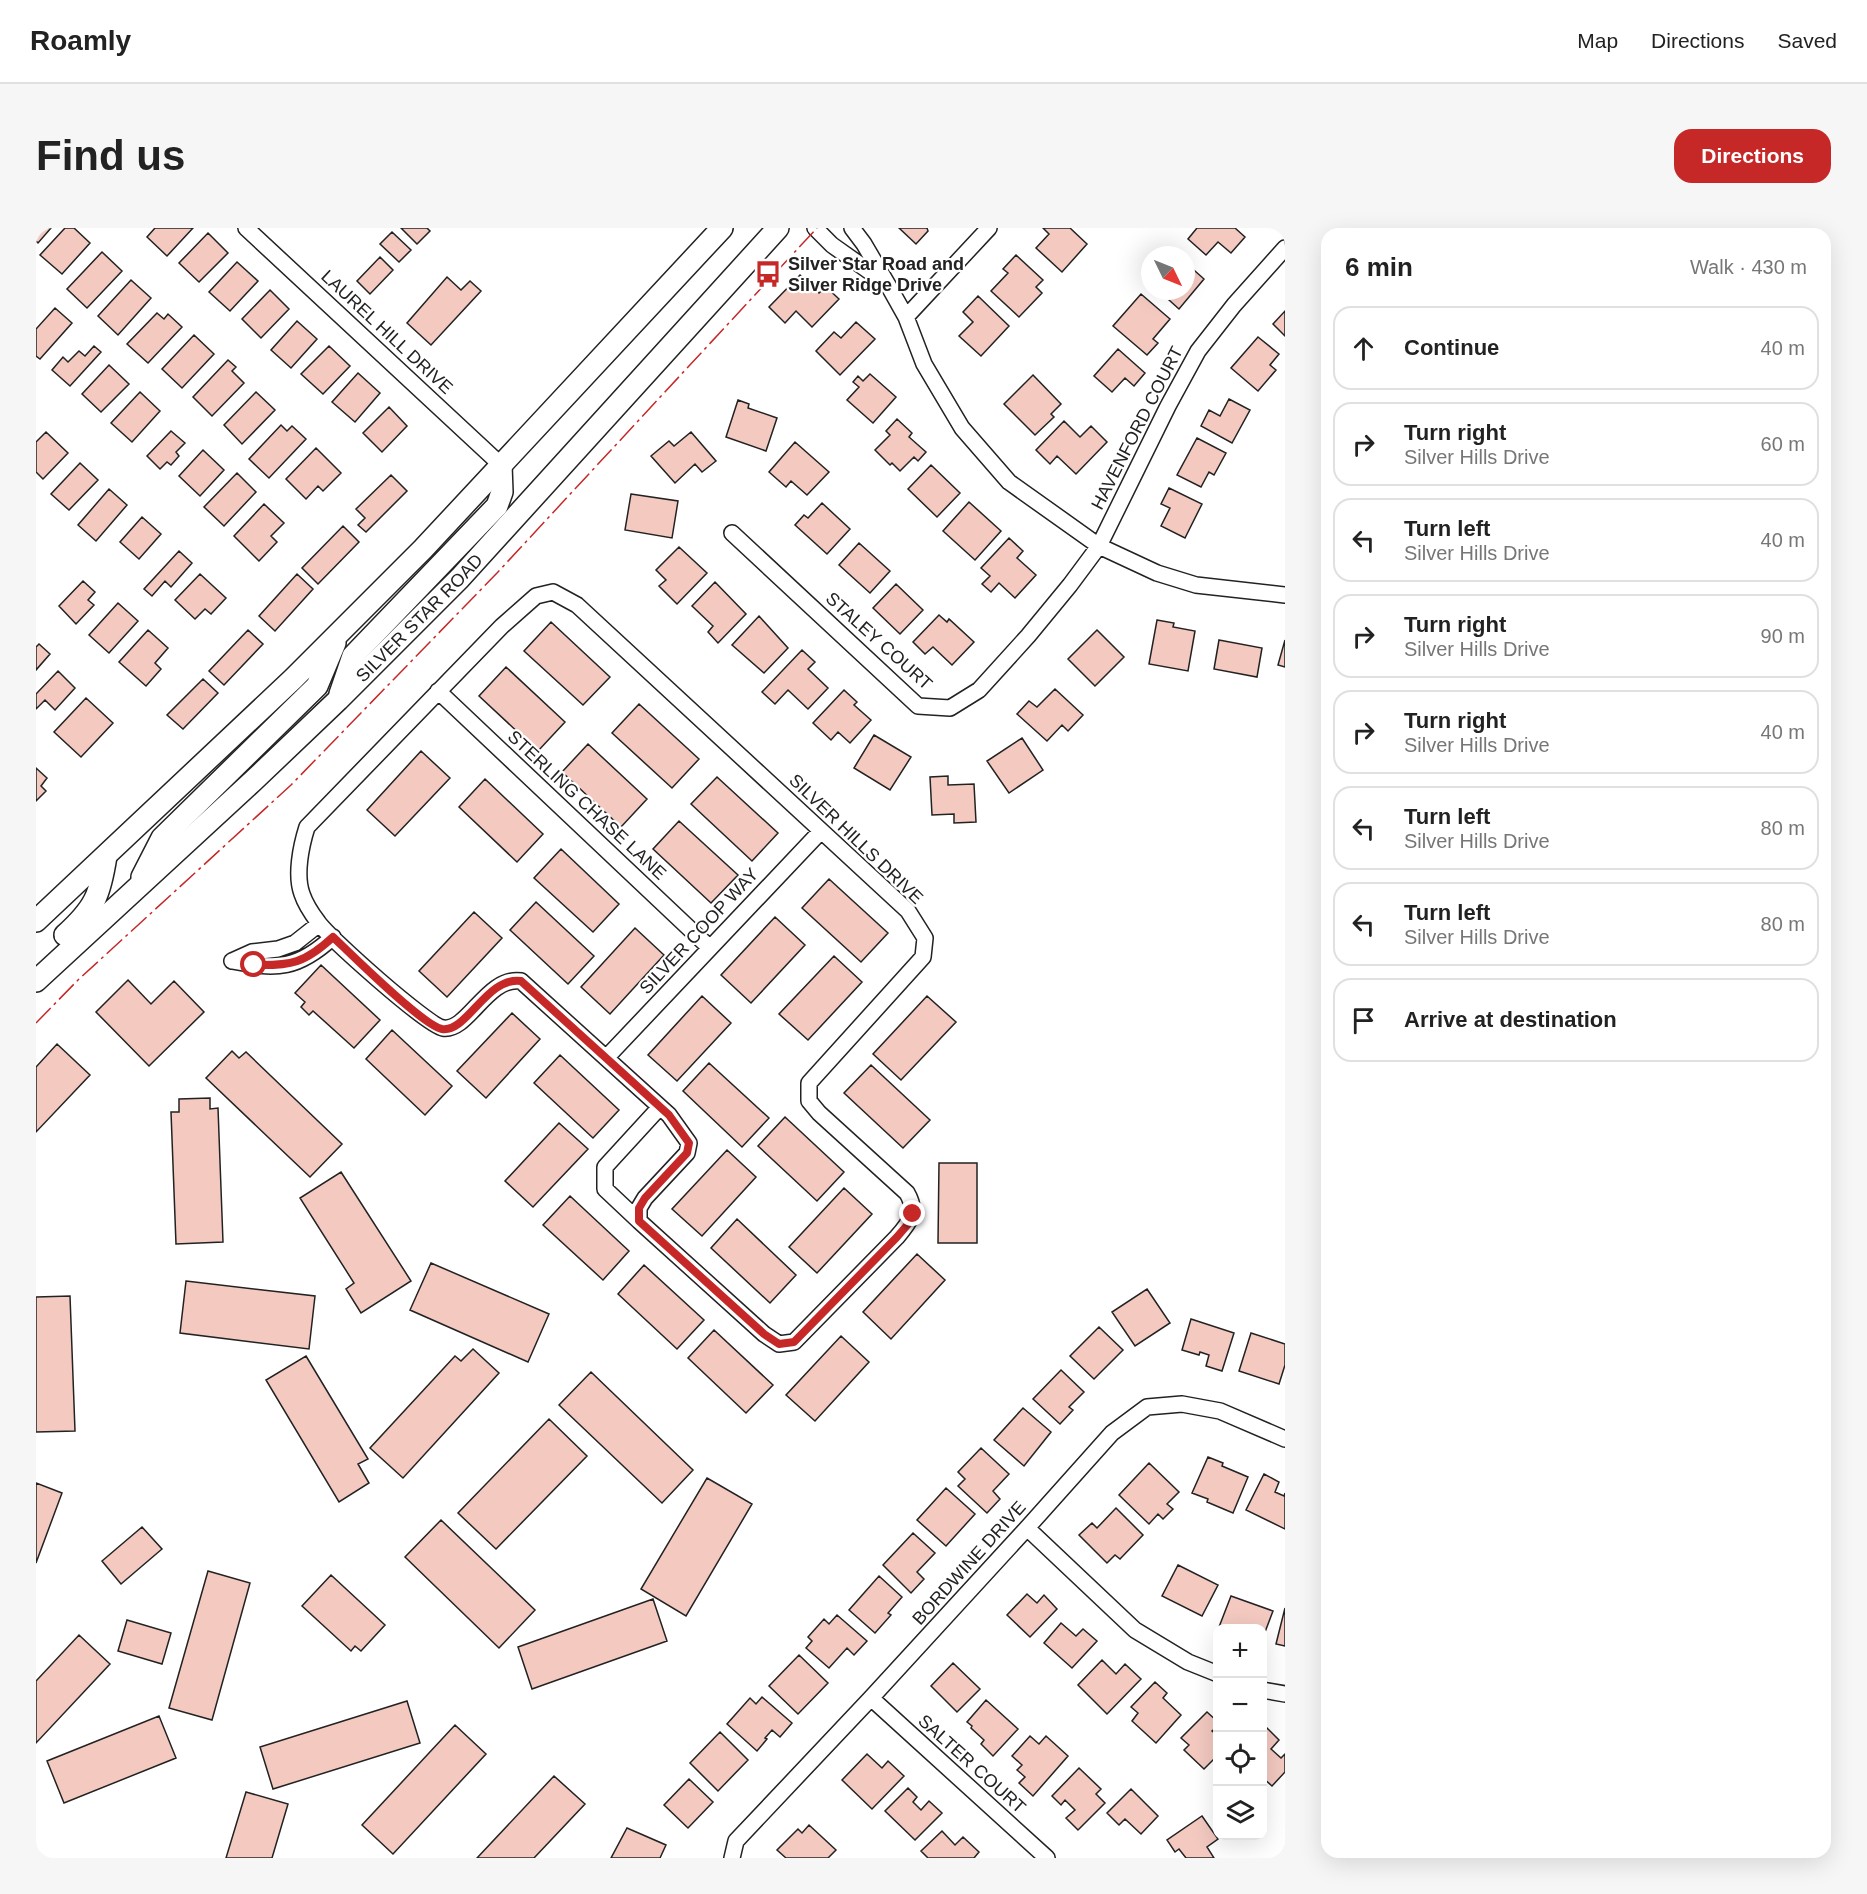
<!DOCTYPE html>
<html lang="en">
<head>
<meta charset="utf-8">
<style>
  :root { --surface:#fff; --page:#f6f6f6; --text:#222; --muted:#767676; --line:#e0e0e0; --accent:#c62828 }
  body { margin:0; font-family:Helvetica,sans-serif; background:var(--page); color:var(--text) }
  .controls { position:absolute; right:18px; bottom:18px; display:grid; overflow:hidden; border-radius:12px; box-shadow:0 6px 24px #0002 }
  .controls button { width:54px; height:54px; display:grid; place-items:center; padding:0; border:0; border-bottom:2px solid var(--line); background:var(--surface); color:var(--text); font:30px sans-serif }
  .compass { position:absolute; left:1105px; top:18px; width:54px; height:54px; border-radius:50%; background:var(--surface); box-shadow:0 6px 24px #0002; rotate:133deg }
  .stop { position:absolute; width:18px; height:18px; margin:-14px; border:4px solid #c62828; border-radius:50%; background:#fff }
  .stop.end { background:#c62828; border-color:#fff; box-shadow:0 2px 6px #0008 }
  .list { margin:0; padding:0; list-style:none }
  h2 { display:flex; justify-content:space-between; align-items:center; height:78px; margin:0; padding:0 24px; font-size:26px }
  h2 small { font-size:20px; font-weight:400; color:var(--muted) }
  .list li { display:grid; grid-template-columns:39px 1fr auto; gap:18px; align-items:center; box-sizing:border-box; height:84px; margin:0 12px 12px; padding:0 12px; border:2px solid var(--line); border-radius:18px }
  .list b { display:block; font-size:22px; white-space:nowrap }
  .list p { margin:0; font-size:20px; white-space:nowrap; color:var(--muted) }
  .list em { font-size:20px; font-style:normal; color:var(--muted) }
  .icon { flex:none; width:33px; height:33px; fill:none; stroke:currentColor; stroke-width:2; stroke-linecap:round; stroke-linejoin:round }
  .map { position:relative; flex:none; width:1249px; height:1630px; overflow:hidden; border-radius:18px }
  header { display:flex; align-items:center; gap:36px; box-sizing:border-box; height:84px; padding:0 30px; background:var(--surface); border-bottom:2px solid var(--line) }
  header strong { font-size:28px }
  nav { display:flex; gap:33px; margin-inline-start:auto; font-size:21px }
  .intro { display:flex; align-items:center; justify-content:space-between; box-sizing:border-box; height:144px; padding:0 36px }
  h1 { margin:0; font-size:42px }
  .button { padding:15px 27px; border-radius:18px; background:var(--accent); color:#fff; font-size:21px; font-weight:700 }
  main { display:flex; gap:36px; padding:0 36px }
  aside { flex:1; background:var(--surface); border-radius:18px; box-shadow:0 6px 24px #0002 }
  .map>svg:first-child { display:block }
  .building { fill:#f3c9c0; stroke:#222; stroke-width:1.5 }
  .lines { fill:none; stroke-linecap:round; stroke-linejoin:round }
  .minor-casing { stroke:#222; stroke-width:18 }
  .secondary-casing { stroke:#222; stroke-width:24 }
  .minor { stroke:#fff; stroke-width:15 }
  .secondary { stroke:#fff; stroke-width:21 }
  .power { stroke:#c62828; stroke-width:1.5; stroke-dasharray:21 4.5 3 4.5; stroke-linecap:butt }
  .route { stroke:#c62828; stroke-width:8 }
  .labels { text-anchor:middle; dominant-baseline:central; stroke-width:4.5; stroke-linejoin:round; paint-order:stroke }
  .poi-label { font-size:18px; font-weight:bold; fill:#222; stroke:#fff; text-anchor:start }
  .street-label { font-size:18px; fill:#222; stroke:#fff }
</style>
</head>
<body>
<header>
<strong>Roamly</strong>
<nav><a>Map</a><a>Directions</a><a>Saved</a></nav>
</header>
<div class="intro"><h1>Find us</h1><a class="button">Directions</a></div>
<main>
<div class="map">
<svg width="1249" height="1630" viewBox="0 0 1249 1630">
  <rect width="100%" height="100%" fill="#fff"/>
  <!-- building -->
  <path class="building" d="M0 0H15L2 15 0 13Z
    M29 0H38L54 15 26 46 4 27Z
    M119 0H157L131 28 111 9Z
    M365 0H391L394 3 381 16Z
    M863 0H891L892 3 880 16Z
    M1007 0H1034L1051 16 1026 44 1000 20 1013 6Z
    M1161 0H1199L1209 9 1195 25 1182 14 1170 27 1152 11Z
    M356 4 375 22 363 34 344 16Z
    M172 5 192 25 163 54 143 35Z
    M66 24 86 43 51 80 31 61Z
    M980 27 1007 52 1000 59 1006 65 983 89 955 63 972 45 967 41Z
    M344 29 357 42 334 66 321 53Z
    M201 34 222 53 194 83 173 64Z
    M1150 35 1168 51 1143 81 1123 63H1150Z
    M764 47 783 65 790 59 803 71 776 99 760 83 749 95 733 79Z
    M411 49 425 62 434 53 445 63 395 117 371 95Z
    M95 52 115 70 82 107 62 88Z
    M234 62 253 81 225 110 206 91Z
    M1105 66 1134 91 1117 111 1122 115 1111 127 1077 98Z
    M942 68 973 98 945 128 923 108 937 94 927 84Z
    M19 80 36 95 4 131 0 128V101Z
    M1249 83V108L1237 96Z
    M121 85 128 91 132 86 146 99 112 135 91 116Z
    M261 93 281 111 255 140 235 122Z
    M820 94 839 111 804 147 780 123 798 104 805 110Z
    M158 107 178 126 146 160 126 141Z
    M1222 109 1243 126 1234 137 1240 142 1222 163 1195 140Z
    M58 118 65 124 34 158 16 142 27 129 32 134 43 123 49 128Z
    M293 118 314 138 287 166 265 146Z
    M1082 121 1109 145 1098 158 1089 150 1076 164 1058 148Z
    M192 132 200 139 196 143 208 155 176 188 157 169Z
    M73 137 93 156 65 184 46 166Z
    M322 145 344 165 319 194 296 174Z
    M834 146 860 169 837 195 811 172 823 159 817 154 822 148 827 153Z
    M997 147 1025 176 1015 186 1018 189 999 207 968 176Z
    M104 164 124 183 96 214 75 195Z
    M220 164 239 182 206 216 188 197Z
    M1193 171 1214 182 1196 215 1165 198 1173 182 1184 188Z
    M702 172 713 176 712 180 741 190 730 223 690 209Z
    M353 179 371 198 346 224 327 205Z
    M861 191 876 205 873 209 890 224 882 233 878 229 864 243 856 235 854 237 839 222 854 207 850 203Z
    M1028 193 1044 209 1055 198 1071 214 1040 246 1021 228 1014 236 1000 222Z
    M245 197 251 203 256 198 270 211 233 250 213 231Z
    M135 203 149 215 140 224 143 228 135 237 131 234 124 241 111 228Z
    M10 204 32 225 7 251 0 244V214Z
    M655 204 680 233 666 244 659 236 639 255 615 228 633 213 638 218Z
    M1161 210 1190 225 1178 247 1173 244 1165 259 1141 247Z
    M759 214 793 244 771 267 755 253 750 259 733 244Z
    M280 220 305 245 287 263 282 258 270 271 250 251Z
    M167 222 188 242 164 268 143 248Z
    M44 235 62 252 33 282 15 266Z
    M895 237 924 265 901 289 872 261Z
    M201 245 220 264 188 298 168 279Z
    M355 247 371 263 330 304 322 297 329 290 320 281Z
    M1133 260 1166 276 1149 310 1125 298 1134 280 1125 276Z
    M73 261 91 277 60 313 42 297Z
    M595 266 642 273 636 310 589 302Z
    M933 274 965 303 939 332 907 303Z
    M786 275 814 301 791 326 759 297 768 287 772 290Z
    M228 276 248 295 235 308 241 314 223 333 198 308Z
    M106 289 125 306 103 331 84 314Z
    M307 298 323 314 282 356 266 340Z
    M973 310 987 323 981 330 1000 347 979 370 963 355 955 364 946 356 954 348 945 340Z
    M823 315 854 343 834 365 803 337Z
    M643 319 671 345 641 376 623 358 630 352 620 342Z
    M143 323 156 335 135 359 129 353 116 368 108 361Z
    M164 346 190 370 175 386 169 381 159 391 139 372Z
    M261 346 277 361 239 403 223 388Z
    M47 353 59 364 52 372 58 377 40 396 23 378Z
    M679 354 710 386 682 415 672 404 677 398 656 378Z
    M860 356 887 382 864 406 837 380Z
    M82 375 102 393 73 425 53 407Z
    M903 387 911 394 913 391 938 414 916 437 897 419 889 426 877 414Z
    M723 388 752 420 728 445 696 417Z
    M1121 392 1138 395 1137 399 1159 403 1152 443 1113 436Z
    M515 394 574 449 547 477 488 423Z
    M112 402 132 420 119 435 125 441 110 458 83 434Z
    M212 402 227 416 188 457 173 443Z
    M1061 402 1088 429 1059 458 1032 431Z
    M1183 412 1226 420 1221 449 1178 441Z
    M1249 412V439L1242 437Z
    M3 416 14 426 0 442V419Z
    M766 422 779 434 772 441 792 460 772 481 752 462 739 476 726 464Z
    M470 439 529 494 502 523 443 468Z
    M22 443 39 460 19 482 9 472 0 481V466Z
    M167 451 182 465 147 501 131 487Z
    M1019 461 1047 487 1032 503 1026 497 1011 513 981 486 993 473 1001 479Z
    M808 462 821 474 818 477 835 492 814 515 802 504 795 512 777 495Z
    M50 470 77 495 45 529 18 504Z
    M603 476 663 531 636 560 576 505Z
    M838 507 875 529 854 562 818 540Z
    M986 510 1007 542 973 565 951 533Z
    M552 516 611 571 585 599 526 544Z
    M385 523 414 550 359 608 331 582Z
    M0 540 11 550 5 558 10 563 0 573Z
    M912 548V557L938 556 940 594 918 595V586L896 587 894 549Z
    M681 549 742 605 716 633 655 576Z
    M449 551 507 606 481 634 423 579Z
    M643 593 702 647 675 675 617 621Z
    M525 621 583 676 557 704 498 650Z
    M793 651 852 705 825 734 766 680Z
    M500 674 558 728 532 756 474 702Z
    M438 684 466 710 411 769 383 743Z
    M739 689 769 717 715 775 685 747Z
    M599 700 628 727 574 786 545 759Z
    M798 728 826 754 772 812 743 786Z
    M285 737 344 792 318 820 277 783 273 787 265 779 269 774 259 765Z
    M92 752 115 776 138 753 168 784 113 838 60 784Z
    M666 768 695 795 641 853 612 827Z
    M891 768 920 794 865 852 837 826Z
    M476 785 504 811 450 870 421 843Z
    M356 802 416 858 389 887 330 831Z
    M21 816 54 847 0 904V839Z
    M196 823 203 830 210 824 306 916 274 949 170 850Z
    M524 827 583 882 557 910 498 855Z
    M673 835 733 890 706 919 647 863Z
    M835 837 894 892 867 920 808 865Z
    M174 870V881L182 880 187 1014 140 1016 135 884H143V871Z
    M749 889 808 944 781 973 722 918Z
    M523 895 552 921 497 979 469 953Z
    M691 922 720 949 666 1008 636 981Z
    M903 935H941V1015H902Z
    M305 944 375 1053 325 1085 310 1061 318 1055 264 970Z
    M808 960 836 986 781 1045 753 1019Z
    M534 968 593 1023 567 1052 507 997Z
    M701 991 760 1047 734 1075 675 1020Z
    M881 1026 909 1052 855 1111 827 1084Z
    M395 1035 513 1086 492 1134 374 1082Z
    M608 1037 668 1092 641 1121 582 1066Z
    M150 1053 279 1068 273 1121 144 1105Z
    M1111 1061 1134 1095 1099 1118 1076 1084Z
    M34 1068 39 1203 0 1204V1069Z
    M1155 1091 1198 1105 1186 1143 1170 1138 1173 1127 1164 1124 1163 1127 1146 1122Z
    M1063 1099 1087 1122 1058 1151 1034 1128Z
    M678 1102 737 1157 710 1185 652 1130Z
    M1215 1105 1249 1116V1137L1243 1156 1203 1143Z
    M805 1108 833 1134 779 1193 750 1167Z
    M437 1121 463 1145 367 1250 334 1220 419 1128 425 1133Z
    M270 1128 332 1231 322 1236 333 1255 303 1274 230 1152Z
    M1025 1142 1048 1164 1033 1179 1037 1182 1024 1196 997 1171Z
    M555 1144 657 1242 626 1275 523 1177Z
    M987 1180 1015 1204 988 1238 958 1212Z
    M513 1191 551 1228 460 1321 422 1285Z
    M945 1220 973 1246 957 1263 964 1271 951 1285 922 1258 929 1251 922 1244Z
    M1172 1229 1187 1235 1186 1238 1212 1249 1197 1285 1171 1274 1172 1271 1156 1265Z
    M1113 1235 1143 1264 1131 1276 1137 1281 1127 1291 1122 1286 1113 1296 1083 1267Z
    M1228 1246 1243 1254 1239 1264 1248 1268 1249 1265V1301L1210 1282Z
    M671 1250 716 1276 650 1388 605 1361Z
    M0 1255 26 1265 0 1335Z
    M910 1260 939 1286 910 1318 881 1292Z
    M1080 1280 1107 1307 1084 1331 1079 1327 1071 1335 1043 1307 1056 1295 1061 1300Z
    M405 1292 499 1382 463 1420 369 1329Z
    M106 1299 126 1321 85 1356 66 1333Z
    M877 1305 899 1325 881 1344 888 1351 875 1365 847 1337Z
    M1142 1337 1182 1357 1166 1388 1126 1368Z
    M172 1343 214 1355 176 1492 133 1480Z
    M295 1347 349 1397 325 1423 319 1418 315 1423 266 1378Z
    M843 1348 866 1369 852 1385 855 1387 839 1405 813 1382Z
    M991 1366 1001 1375 1008 1367 1021 1381 994 1409 971 1387Z
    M1195 1368 1237 1383 1226 1412V1400L1183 1399Z
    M617 1371 631 1413 496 1461 482 1419Z
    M1249 1380V1418L1240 1416Z
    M801 1387 831 1413 818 1427 811 1420 793 1440 770 1420 776 1413 772 1409 788 1391 793 1396Z
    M91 1392 135 1405 126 1436 82 1423Z
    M1025 1395 1040 1408 1047 1401 1061 1413 1036 1440 1008 1415Z
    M43 1407 74 1436 0 1515V1453Z
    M763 1427 792 1455 762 1486 733 1458Z
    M1066 1432 1080 1446 1089 1436 1105 1451 1071 1486 1042 1457Z
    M917 1435 944 1461 921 1484 895 1458Z
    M1119 1454 1131 1465 1127 1470 1145 1487 1120 1515 1096 1493 1102 1485 1095 1479Z
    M726 1469 756 1495 744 1509 736 1502 729 1510 731 1511 721 1523 691 1496 714 1470 720 1476Z
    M950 1472 982 1501 957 1528 945 1516 948 1512 935 1500 936 1498 931 1494Z
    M371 1473 384 1515 237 1561 224 1519Z
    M1171 1484 1182 1494V1498L1176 1503 1182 1508V1527L1168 1541 1148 1522 1153 1517 1145 1510Z
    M123 1488 140 1530 28 1575 11 1533Z
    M419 1497 450 1526 357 1626 326 1597Z
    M1231 1500 1243 1512 1235 1521 1245 1530 1249 1526V1544L1236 1558 1226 1549V1505Z
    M684 1504 712 1532 682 1563 654 1535Z
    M994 1508 1003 1516 1010 1508 1032 1528 997 1568 983 1555 989 1549 981 1542 986 1537 976 1528Z
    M831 1526 846 1540 852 1533 868 1548 836 1581 806 1552Z
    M1043 1540 1065 1561 1060 1566 1069 1575 1042 1602 1030 1590 1039 1582 1029 1572 1025 1577 1016 1568Z
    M518 1548 549 1576 498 1630H441Z
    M653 1551 677 1574 652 1600 628 1577Z
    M872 1560 881 1569 877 1574 885 1582 893 1573 906 1585 879 1612 849 1583Z
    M1095 1561 1122 1588 1105 1606 1089 1591 1083 1597 1071 1585Z
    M210 1564 252 1576 236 1630H190Z
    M1166 1588 1182 1611 1171 1619 1178 1630H1150L1143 1621 1139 1624 1131 1612Z
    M773 1597 800 1622 792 1630H750L741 1622 762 1601 766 1605Z
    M591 1600 630 1617 624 1630H575Z
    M906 1603 919 1617 927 1609 943 1624 938 1630H892L885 1623Z"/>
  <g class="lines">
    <defs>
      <path id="minor" d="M210 0 465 237
        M779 0 796 17 847 53
        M816 0 828 16 852 57 870 89 888 136 926 200 973 254 1063 318 1121 345 1160 357 1249 367
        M870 89 953 0
        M696 305 882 478 914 480 943 462 992 408 1034 357 1063 318 1132 178 1162 123 1198 77 1249 20
        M517 364 541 377 872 683 889 710 887 729 773 855V873L783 885 871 965C882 984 874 994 861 1009L758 1114 743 1116 728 1106 603 993V980L609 970 651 925 653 915 633 887 485 753C451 748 432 804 407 800 392 798 293 710 282 694 276 686 269 675 266 666 259 647 265 618 271 599L466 398 500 368Z
        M402 463 674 720
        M196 733C242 742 262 741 297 709
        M196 733 216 724 242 721 259 715 283 696
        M570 830 785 603
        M603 993 569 961V939L624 879
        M991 1300 1099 1402 1152 1434 1182 1446
        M1226 1462 1249 1466
        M835 1470 1011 1630
        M696 1630 700 1613 835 1470 991 1300 1076 1205 1111 1179 1146 1176 1184 1183 1249 1211"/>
      <g id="secondary">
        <path d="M304 466 317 428 461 278 466 264 465 237"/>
        <path d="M106 649 126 610 281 458 299 415"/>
        <path d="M0 693 257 451 387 321 686 0"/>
        <path d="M29 707C59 680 64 667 70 628"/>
        <path id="s1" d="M0 753 217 553 302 472 424 350 742 0"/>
      </g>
    </defs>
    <!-- minor casing -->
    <use href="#minor" class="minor-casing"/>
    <!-- secondary casing -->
    <use href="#secondary" class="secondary-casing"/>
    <!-- minor -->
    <use href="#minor" class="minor"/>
    <!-- secondary -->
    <use href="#secondary" class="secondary"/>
    <!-- power -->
    <path class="power" d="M0 795 42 752 255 557 461 345 781 0"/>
  </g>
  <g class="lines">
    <!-- route -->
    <path class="route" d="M218 737C255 738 269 735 297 709 315 726 386 797 406 801 431 805 451 748 485 753L633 887 653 915 651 925 609 970 603 980V993L728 1106 743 1116 758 1114 861 1009 873 995 877 986"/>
  </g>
  <!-- icons -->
  <defs>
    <symbol id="bus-bare" viewBox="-9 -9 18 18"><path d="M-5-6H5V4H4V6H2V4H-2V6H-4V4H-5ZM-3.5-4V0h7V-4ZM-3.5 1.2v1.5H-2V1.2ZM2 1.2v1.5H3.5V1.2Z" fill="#c62828" stroke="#fff" stroke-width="2.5" paint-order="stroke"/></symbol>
  </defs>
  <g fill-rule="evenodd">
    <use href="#bus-bare" x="713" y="27" width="38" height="38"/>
  </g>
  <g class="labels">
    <!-- poi labels -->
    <g class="poi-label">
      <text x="752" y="36">Silver Star Road and<tspan x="752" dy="21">Silver Ridge Drive</tspan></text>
    </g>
    <!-- street labels -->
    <g class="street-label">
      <text transform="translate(351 104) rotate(43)">LAUREL HILL DRIVE</text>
      <text transform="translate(1101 200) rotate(-63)">HAVENFORD COURT</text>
      <text stroke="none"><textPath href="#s1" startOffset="528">SILVER STAR ROAD</textPath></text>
      <text transform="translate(843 413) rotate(42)">STALEY COURT</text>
      <text transform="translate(551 577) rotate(43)">STERLING CHASE LANE</text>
      <text transform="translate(820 611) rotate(44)">SILVER HILLS DRIVE</text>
      <text transform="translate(663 703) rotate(-47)">SILVER COOP WAY</text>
      <text transform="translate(933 1335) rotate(-48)">BORDWINE DRIVE</text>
      <text transform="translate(936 1536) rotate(42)">SALTER COURT</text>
    </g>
  </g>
</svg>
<div class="controls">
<button>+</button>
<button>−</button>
<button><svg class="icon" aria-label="locate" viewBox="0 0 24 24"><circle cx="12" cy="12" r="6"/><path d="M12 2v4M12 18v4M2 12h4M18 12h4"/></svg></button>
<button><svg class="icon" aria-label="layers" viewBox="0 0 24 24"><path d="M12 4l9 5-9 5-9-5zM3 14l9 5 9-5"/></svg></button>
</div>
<svg class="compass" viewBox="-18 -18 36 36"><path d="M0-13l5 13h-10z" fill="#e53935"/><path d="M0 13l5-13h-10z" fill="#767676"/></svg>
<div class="stop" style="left:218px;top:737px"></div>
<div class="stop end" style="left:877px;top:986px"></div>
</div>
<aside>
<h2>6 min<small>Walk · 430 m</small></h2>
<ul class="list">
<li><svg class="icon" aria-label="ahead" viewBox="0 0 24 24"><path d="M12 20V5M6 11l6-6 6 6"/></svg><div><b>Continue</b></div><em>40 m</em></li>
<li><svg class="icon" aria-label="right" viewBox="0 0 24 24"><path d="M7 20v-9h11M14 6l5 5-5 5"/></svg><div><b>Turn right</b><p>Silver Hills Drive</p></div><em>60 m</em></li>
<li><svg class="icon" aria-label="left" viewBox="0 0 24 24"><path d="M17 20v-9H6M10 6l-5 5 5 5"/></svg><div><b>Turn left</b><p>Silver Hills Drive</p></div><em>40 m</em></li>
<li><svg class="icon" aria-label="right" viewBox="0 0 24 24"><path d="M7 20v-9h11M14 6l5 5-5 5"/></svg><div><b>Turn right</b><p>Silver Hills Drive</p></div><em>90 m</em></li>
<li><svg class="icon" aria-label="right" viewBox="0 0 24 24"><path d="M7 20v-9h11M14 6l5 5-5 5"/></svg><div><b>Turn right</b><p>Silver Hills Drive</p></div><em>40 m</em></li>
<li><svg class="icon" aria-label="left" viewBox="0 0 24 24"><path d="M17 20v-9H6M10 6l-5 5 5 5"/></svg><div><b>Turn left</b><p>Silver Hills Drive</p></div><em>80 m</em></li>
<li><svg class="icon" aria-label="left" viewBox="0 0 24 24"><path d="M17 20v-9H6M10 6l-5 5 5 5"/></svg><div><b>Turn left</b><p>Silver Hills Drive</p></div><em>80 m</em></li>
<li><svg class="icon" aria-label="arrive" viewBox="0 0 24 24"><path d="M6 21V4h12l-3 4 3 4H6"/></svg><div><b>Arrive at destination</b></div></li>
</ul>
</aside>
</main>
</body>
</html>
